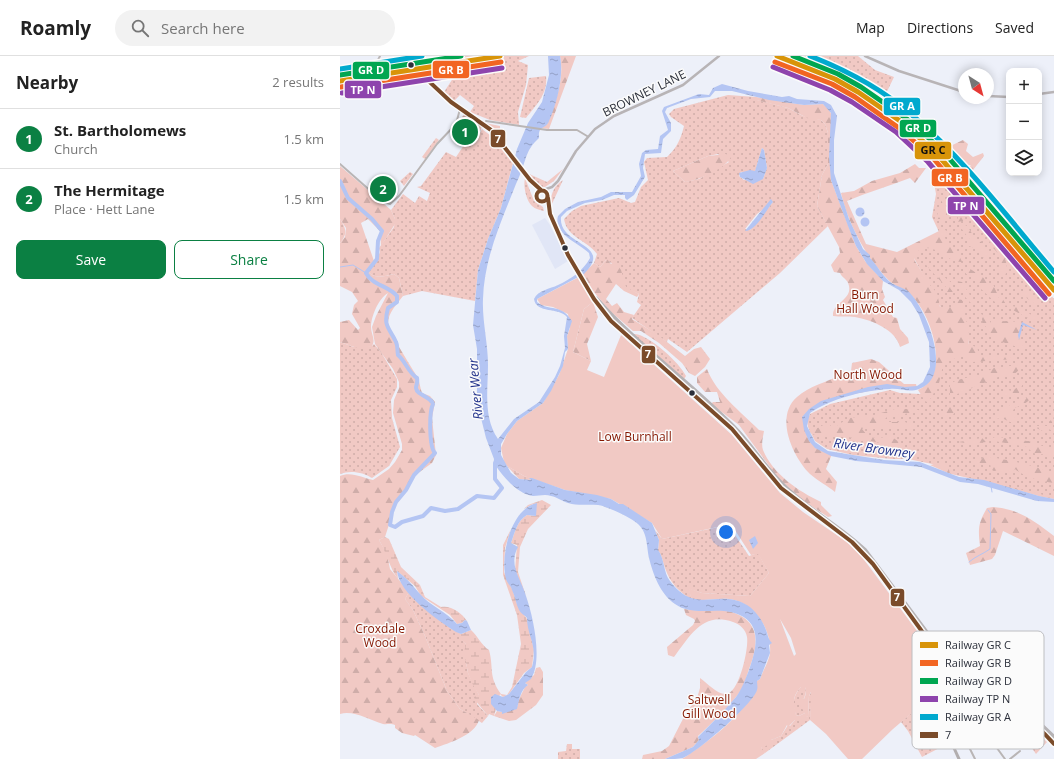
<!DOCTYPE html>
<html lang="en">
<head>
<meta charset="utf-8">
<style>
  :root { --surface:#fff; --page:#f2f2f2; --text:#222; --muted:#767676; --line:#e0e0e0; --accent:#0b8043 }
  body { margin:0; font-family:"Open Sans",sans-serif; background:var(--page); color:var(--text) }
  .controls { position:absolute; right:12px; top:12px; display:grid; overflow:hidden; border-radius:8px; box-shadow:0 2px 10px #0003 }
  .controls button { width:36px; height:36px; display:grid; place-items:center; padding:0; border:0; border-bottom:1px solid var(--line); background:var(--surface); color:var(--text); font:20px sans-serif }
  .compass { position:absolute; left:618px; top:12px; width:36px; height:36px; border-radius:50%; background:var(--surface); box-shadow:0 2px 10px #0003; rotate:144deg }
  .you { position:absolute; left:386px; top:476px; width:14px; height:14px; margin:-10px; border:3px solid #fff; border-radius:50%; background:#1a73e8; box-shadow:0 0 0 6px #1a73e833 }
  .badge { display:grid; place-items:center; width:26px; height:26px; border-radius:50%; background:var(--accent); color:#fff; font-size:13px; font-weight:700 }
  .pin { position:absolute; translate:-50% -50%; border:2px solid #fff; box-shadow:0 1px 4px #0006 }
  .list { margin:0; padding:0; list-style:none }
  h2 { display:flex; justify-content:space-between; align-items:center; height:52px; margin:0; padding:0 16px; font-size:17px }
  h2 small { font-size:13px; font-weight:400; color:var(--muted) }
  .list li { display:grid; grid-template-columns:26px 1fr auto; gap:12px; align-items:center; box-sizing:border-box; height:60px; padding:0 16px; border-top:1px solid var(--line) }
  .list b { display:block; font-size:15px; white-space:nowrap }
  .list p { margin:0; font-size:13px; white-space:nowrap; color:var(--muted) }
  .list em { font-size:13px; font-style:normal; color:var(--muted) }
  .actions { display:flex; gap:8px; padding:12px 16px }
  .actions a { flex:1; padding:9px 0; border:1px solid var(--accent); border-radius:8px; text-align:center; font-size:14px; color:var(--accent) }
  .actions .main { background:var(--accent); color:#fff }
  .icon { flex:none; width:22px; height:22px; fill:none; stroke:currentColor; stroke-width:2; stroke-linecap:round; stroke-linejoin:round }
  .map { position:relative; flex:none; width:714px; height:703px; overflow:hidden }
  header { display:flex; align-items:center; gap:24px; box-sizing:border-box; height:56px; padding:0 20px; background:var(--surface); border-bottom:1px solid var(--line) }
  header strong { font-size:19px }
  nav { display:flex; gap:22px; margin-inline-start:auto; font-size:14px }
  .search { width:280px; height:36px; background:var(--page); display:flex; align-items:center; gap:10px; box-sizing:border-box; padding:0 14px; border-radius:22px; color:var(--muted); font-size:15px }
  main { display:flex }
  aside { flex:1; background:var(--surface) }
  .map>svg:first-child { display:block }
  .built { fill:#e1e6f6 }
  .grass { fill:url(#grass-dots); fill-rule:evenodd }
  .forest { fill:url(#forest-firs) }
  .wetland { fill:url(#wetland-marsh) }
  .cemetery { fill:url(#cemetery-stones) }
  .park { fill:#f1c9c4; fill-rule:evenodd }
  .water { fill:url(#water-ripples) }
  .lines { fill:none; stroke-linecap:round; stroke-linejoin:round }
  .stream { stroke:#b4c5f3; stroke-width:1 }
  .river { stroke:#b4c5f3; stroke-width:4 }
  .street { stroke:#b9b5b5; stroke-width:2 }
  .secondary { stroke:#b8b4b6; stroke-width:2.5 }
  .primary { stroke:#b2aeaf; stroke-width:3 }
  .highway { stroke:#b6b3b5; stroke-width:4 }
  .bus-1-casing { stroke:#fbfbfb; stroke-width:7 }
  .bus-1 { stroke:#7a4b2a; stroke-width:4 }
  .rail-1-casing { stroke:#fbfbfb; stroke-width:8 }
  .rail-2-casing { stroke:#fbfbfb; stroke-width:8 }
  .rail-3-casing { stroke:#fbfbfb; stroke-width:8 }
  .rail-4-casing { stroke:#fbfbfb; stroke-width:8 }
  .rail-5-casing { stroke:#fbfbfb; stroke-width:8 }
  .rail-1 { stroke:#d89409; stroke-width:5 }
  .rail-2 { stroke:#f26522; stroke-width:5 }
  .rail-3 { stroke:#00a651; stroke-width:5 }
  .rail-4 { stroke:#8e44ad; stroke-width:5 }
  .rail-5 { stroke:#00a9ce; stroke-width:5 }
  .bus-dot { fill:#2b2f3a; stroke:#fbfbfb; stroke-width:1.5 }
  .labels { text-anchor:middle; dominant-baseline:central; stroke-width:3; stroke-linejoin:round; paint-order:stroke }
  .street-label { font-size:12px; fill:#2b2f3a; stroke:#fbfbfb }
  .park-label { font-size:12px; fill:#851700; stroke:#fbfbfb }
  .water-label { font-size:13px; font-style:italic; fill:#23338c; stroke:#fbfbfb }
  .key { fill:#fbfbfb; stroke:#bdbec1; stroke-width:1 }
  .key-label { font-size:11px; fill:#2b2f3a }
  .line-badge { stroke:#fbfbfb; stroke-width:1.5 }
  .badge-label { font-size:11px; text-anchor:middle; font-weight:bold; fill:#fff }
  .pale-badge-label { font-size:11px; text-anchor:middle; font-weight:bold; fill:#111 }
</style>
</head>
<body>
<header>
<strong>Roamly</strong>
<div class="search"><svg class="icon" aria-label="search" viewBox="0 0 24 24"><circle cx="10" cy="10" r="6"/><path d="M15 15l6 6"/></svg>Search here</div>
<nav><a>Map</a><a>Directions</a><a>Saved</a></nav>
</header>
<main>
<aside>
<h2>Nearby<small>2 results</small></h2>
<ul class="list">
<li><span class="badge">1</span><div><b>St. Bartholomews</b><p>Church</p></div><em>1.5 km</em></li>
<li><span class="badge">2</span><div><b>The Hermitage</b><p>Place · Hett Lane</p></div><em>1.5 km</em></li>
</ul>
<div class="actions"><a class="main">Save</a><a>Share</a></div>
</aside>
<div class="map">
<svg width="714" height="703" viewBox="0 0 714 703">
  <defs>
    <pattern id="grass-dots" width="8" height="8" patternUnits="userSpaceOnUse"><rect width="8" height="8" fill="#f1c9c4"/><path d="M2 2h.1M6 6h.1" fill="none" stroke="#cfada9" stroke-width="1.8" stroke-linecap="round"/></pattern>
    <pattern id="forest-firs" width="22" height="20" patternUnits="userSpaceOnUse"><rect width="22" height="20" fill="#f1c9c4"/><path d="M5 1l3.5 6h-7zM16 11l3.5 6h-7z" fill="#cfada9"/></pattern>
    <pattern id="wetland-marsh" width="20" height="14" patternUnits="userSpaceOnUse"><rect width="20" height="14" fill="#f1c9c4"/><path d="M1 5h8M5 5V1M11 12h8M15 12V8" fill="none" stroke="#cfada9"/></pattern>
    <pattern id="cemetery-stones" width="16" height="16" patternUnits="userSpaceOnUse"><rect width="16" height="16" fill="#f1c9c4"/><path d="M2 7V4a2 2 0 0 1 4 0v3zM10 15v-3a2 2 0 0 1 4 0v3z" fill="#cfada9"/></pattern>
    <pattern id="water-ripples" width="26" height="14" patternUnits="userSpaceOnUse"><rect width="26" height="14" fill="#b4c5f3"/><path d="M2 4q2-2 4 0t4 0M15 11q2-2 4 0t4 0" fill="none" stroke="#93a0c6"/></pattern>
  </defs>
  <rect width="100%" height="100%" fill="#edf0f9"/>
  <!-- built -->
  <path class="built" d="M205 162 210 169 228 205 215 213 192 169Z"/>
  <!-- grass -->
  <path class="grass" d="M105 0H141L105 5Z
    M165 0H189L178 5 188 9 186 29 178 56 179 69 150 64 130 56 134 50 120 39 114 45 104 36 121 10 115 8Z
    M448 0H518L535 14 554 21 542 46 494 15Z
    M206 20C208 38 196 49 186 62L180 61 189 22Z
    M388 39 416 41 417 44 448 52 463 60 481 64 485 68 488 77V108L482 119 477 150 488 170 440 217 347 296 328 283 327 286 292 262 301 249 297 246 299 238 286 232C281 222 277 208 266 204L260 211 254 207 257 198C247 184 227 182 224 163L232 155 241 150 279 142 291 147 295 146 301 131 308 124 304 106 307 102 327 101C337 92 341 82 344 70L331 61 329 58 334 53ZM422 92 424 94 427 112 423 123 404 124 399 120 401 116H415ZM378 98 389 106 359 123 345 126 333 115 368 100ZM433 146 410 174 405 173 417 158Z
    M142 73 155 83 173 107 161 152 148 183 138 214 135 245 82 235 63 240 59 222 54 218C45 220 34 224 28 215L35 208 40 196 39 192 54 171 55 163 51 154 63 138 75 147 79 140 87 145 90 137 77 131 81 130 106 96 116 101 128 83 132 85 137 83Z
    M96 82 99 84 85 103 82 101Z
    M223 113 214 125 205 131H201L187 117 207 126Z
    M70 116 73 118 64 130 60 125Z
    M599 117H610L714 243V442L611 418 592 408 568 403H552L513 399 487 393 475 385 468 371 467 364 470 358 490 348 550 334 560 337 581 338 603 304 627 298C631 276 625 270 614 252H601L568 191 599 176 592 161 596 138 593 121Z
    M185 122 194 145 203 151 204 155C200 154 195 153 192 150 186 144 183 130 185 122Z
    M223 124 211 150C210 138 214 130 223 124Z
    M0 163C6 172 8 178 0 187Z
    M295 278C309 279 340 307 346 320L344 323 293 279Z
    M0 286 14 291 32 290 34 288 41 296 57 323V331L51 344 52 362 60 391 49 410 32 422C23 416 10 414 0 418Z
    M388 469 387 476H393L409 500 418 497 429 517 410 540 362 537 349 533 352 544C339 536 330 527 325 512 323 506 322 500 318 494L319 484 315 474 322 483Z
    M69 536C85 557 110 567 126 588V606L128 617 139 639 137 648 148 660 142 667 120 653 107 635 85 580 73 554 65 543Z
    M461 631H465L466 635 464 643 462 642 465 657 459 660 456 659C452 648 453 640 461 631Z
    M472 635 470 664 425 697 422 695 421 692 431 684 441 680 448 669 450 670 455 664 468 660 469 640Z
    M597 643 604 675 609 687 582 701 568 675 561 666 583 647 586 650Z
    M700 679 707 686 696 698 689 688Z
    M227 688H232V693H240V703H218V696L226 695Z"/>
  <!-- forest -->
  <path class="forest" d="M220 0H236L209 73 201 72 207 68C215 47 225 23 220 0Z
    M416 41 464 49 483 48 489 53 492 60 491 124 516 190 525 205 543 225 542 233 545 241 543 244 553 261 557 262 560 273 568 282 569 287 560 291C556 274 532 264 515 261 508 260 500 261 493 260 492 247 512 244 509 230 508 223 502 222 500 217L494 216 491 209 500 197 499 191 477 150 482 119 488 108V77L485 68 481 64 469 63 448 52 416 44Z
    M145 67 160 70V76L167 83 166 87Z
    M623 84 628 88 626 95 633 101 643 97 644 100 633 114 629 122 623 117 631 109H623L621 106 610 107 606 102 608 100 602 94Z
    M386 98 391 101C386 112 358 125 345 126L333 115 368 100Z
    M575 108 579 112H586L575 127 570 122C549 130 528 136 507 145L526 188 557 196 603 173 607 175 604 181C611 190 618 195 622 206 606 206 598 188 580 193L574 201 575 205 590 229 597 237 600 251H613L618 243 622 244 626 265 629 268 628 288 636 291 638 294 637 298C649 302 663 295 674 303L632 306 624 299 618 302 604 305 599 327 591 342 587 346 585 345 578 334C610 320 593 265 576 245 568 234 562 234 552 227 549 226 532 205 530 202 518 184 506 160 501 137L514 135 532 125 560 117Z
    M0 110 51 154 55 163V168L41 190 40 175 28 163 21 167 35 208 28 215C34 224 46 220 54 218L59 222 63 240C57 248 48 257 48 267 48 275 72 312 78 322 80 327 80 332 82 337L90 340 95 346 92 362 96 399 92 407 74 420 67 435 55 450 45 481 39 484 47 498 50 513 69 536 65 543 73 554 85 580 107 635 120 653 139 664C135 679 109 687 95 692L75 679 74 680 62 677 55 672V669C50 667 47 669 43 668 29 664 14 654 0 658V420C11 415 23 422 33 424L49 413 55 406 62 394V388L53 357 54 344 59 332V326L53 313 35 288 32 271 36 260 48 237C38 243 31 261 31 271 31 278 36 284 32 290L20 293 0 286V266L9 264 18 274 20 272 12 258 14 249 18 245 12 236 0 230V187L5 181 6 172 0 163Z
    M612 132 621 147 625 161 623 165 617 166 618 161 610 137Z
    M602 143 605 145 607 156 604 163H596Z
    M646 166 650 167C652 172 652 178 654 182 659 193 673 209 664 221 651 213 668 204 652 191V188L649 185Z
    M623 168 627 170 635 182 644 188 641 190 649 198 647 204 641 200 636 193 627 189 631 185 621 172Z
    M267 203 271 208 276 207 281 214 286 231 299 238 297 241 284 235 276 228 266 243 272 250 277 247 284 256 294 259 292 263 318 279 345 300 354 293 361 291 370 303 365 311 355 320 349 317 342 307 319 287 301 275H293L270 255 247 228 242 219 254 207 260 211Z
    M586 209 593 212 613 228 610 232 613 236H607L606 231Z
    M627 211 643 221 649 228H653L659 242H662L667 250 655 246 640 232V228L634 224 633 220 626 218Z
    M616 225 622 226 634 246 633 249 626 242Z
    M682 235 692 239 698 243V246L695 248 681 238Z
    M253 246 258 261 247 288 251 305 233 296 244 253Z
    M670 250 678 251 695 261 696 264 694 265 669 252Z
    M641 258 647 261 651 267 659 262 661 265 681 266 679 287 686 291C680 293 657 285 653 281 649 276 648 272 643 268Z
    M531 303 539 306 564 328H576L577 332 571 333 554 330 489 343 469 355 465 367 474 388 492 398 486 413 497 426 495 436C488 430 478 425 470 418 453 401 434 361 457 341 469 330 487 326 501 319L503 315 509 317 511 315 512 307Z
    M679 305 684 310 673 319 658 321 632 332 624 336 610 340V328L617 324 639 319 654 312 678 309Z
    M367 313C376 337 401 356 419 374L424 375C423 381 421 388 423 394 433 418 458 435 481 446V449L492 460 488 461 464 445 438 422 399 369 371 348 373 346H380L377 336H365L357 327V321Z
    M683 327 679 337 672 340H661L667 334 672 335Z
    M686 341 689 344C683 351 673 349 671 359L678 363 674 366H670L662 362 649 364 668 350Z
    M612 350 616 353 613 359 609 361 604 359V351Z
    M555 353H575L581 355 547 361 545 363V366H565L577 371H526L522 373C531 385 540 381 552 381L562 388V392H547L540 387 522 383 517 384 506 380 479 381 469 376 470 373C480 373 481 369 488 367L493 372 509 362 534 359Z
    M714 359 712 368 714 376 707 372V375L705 376 692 370H707Z
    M657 380C660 382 691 386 693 385L699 389 714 393V400L693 397 687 391 649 384Z
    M642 382 646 386 631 388 619 386Z
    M644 400C668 404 691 408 714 417V427C700 425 686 422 675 413L671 417 651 414 650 407H637V401L642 403Z
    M595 408 608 409 610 418 590 409Z
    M650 426 708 440H714V443L702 441Z
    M653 451C679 453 694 465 714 480V500L663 475 655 499 652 503 630 509 626 497 640 490C638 473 638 467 647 452Z
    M344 553C360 556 377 552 392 556 422 566 418 590 409 613 406 623 403 633 396 641 385 655 371 668 358 680L359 684 353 691 325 703H302L303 699 322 695 329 690 346 657 357 642 360 632V622C367 627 378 639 386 638 399 638 409 592 407 581 406 574 400 568 393 566 363 555 350 580 334 601L328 599 327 591 353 569 355 565 354 563 346 559Z
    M200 611 203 616V639L196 649 176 664 169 665 154 660 157 655 162 656 178 650 177 647 185 631 188 629 184 626 194 619 196 612Z"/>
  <!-- wetland -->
  <path class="wetland" d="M167 410 184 420 192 422H190L191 424 179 423Z
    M202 444 211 449 188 473 180 491 178 516 186 540 175 515 177 489 171 487C175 476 177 465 187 459L196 460 193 448 184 453 188 449Z
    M171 473 165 492 164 516 173 535 177 548 187 563 194 594 192 611 184 617 169 638 163 641 160 638 154 660 149 658 148 660 135 644 134 641 139 639 133 629 128 617 124 596 126 588 110 572 121 578 131 574C138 580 141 589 149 594 154 612 148 620 161 638L167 639 172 631 181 588 177 559 163 519V489Z
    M45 481 49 483 61 511 80 529 85 541 101 551C111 549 122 557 127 565L125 564 122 567 117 568 110 559 81 540 75 530 57 515 58 523C49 511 47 497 39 484Z"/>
  <!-- cemetery -->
  <path class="cemetery" d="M124 59 142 71 135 85 113 74 124 64 122 61Z"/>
  <!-- park -->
  <path class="park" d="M239 221 253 246 244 253 233 296 251 305 247 314 264 321 281 279 392 379 440 437 463 456 507 486 522 501 577 575V596L580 598 578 617 581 637 576 639 580 650 553 673 522 703H508L486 678 470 664 471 636 469 640 468 660 460 665 455 664 448 671 447 669 441 680 431 684V688L421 692 425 697 416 703H342C368 686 410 656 417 625L420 623C423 615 429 605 430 597 432 573 413 545 389 543 377 542 364 545 352 544L348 532 362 537 410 540 429 517 418 498 411 499 391 468 322 483 312 467 271 443 225 434 184 420 167 410 164 406 161 392 167 378 177 365 203 347 219 319 228 293 227 280 230 272 228 258 213 251 201 249 197 243ZM440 563 451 582 456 598 454 600ZM461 631H465C466 635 466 639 464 643L461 641 459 648 465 657 459 660 456 659C454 647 451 642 461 631Z"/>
  <!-- water -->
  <path class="water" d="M208 0H220C224 20 217 47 209 65 206 74 198 68 199 82 186 94 187 101 181 116 179 122 176 127 174 133 160 168 144 204 143 243 142 265 148 287 148 309 148 334 143 361 158 383L174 363 199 346 215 321 220 310 225 292 224 280 227 261C219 251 196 258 194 243 198 234 210 233 218 229 231 223 243 215 250 202L249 197C238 187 213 178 218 160L225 153 238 146 261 141 271 136H292L301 120 299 108 302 97 306 94 318 93 320 80 328 74 322 55 324 51 359 38 369 39 373 32 382 28 408 35 442 41 449 40 457 43 484 45 491 49 497 60 494 84V117L509 163 523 193 530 199V202C537 209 542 219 549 225 555 231 565 231 570 237 587 255 614 321 579 333 569 337 560 332 550 333 524 334 490 343 470 357L467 370 475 386 488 395 544 404 580 406 619 421 644 424 699 440 714 443V446L697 445 638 428 620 426 581 411 516 405 491 400 475 392 469 385 464 374 462 361 469 353 481 345 528 331 547 328 565 331 577 330 583 326 590 311 589 286 579 259 571 246 559 234 543 225 527 208 516 190 508 170 491 124 489 101 491 57 483 48 464 49 429 44 392 35H375L370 41 351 43 327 52 325 56 331 67V75L323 83 321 97 305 98 303 112 305 121 294 139 287 144 285 142V139H274L262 144 245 147 227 155 221 161C218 190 275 187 244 218L197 243V246C210 256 221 247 232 265L227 280 228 293 225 296 223 310 211 335 203 347 177 365 167 378 161 388V399L171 417 179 423 191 424 189 422H192L225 434 257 439 271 443 279 448H283L312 467 319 484 318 494C325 503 323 516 330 525 355 559 377 533 405 548 414 552 423 565 426 574 428 579 428 583 432 587L429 589 430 597 420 623 417 625C417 628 418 631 417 634 413 648 359 695 343 702 339 703 331 703 325 703L353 691 359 684 358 681C371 668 384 655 396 641 402 633 405 624 409 614 417 591 424 564 391 556 372 552 352 560 335 548 320 538 313 518 309 502 306 487 308 474 294 465 287 460 266 450 258 449 247 448 238 450 228 447 222 445 217 441 211 440 205 438 199 440 193 440 178 438 164 422 156 410L155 413 153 411 154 403 146 382 137 346V293L133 269 138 214 148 183 161 152 177 93 188 67 202 46 209 19Z
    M422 92 424 94 427 112 423 123 413 128 400 121 399 117 410 114 415 115Z
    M431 143 433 146C426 154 416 175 405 175Z
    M515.5 156a4.5 4.5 0 1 1 9 0a4.5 4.5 0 1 1-9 0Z
    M520.5 166a4.5 4.5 0 1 1 9 0a4.5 4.5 0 1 1-9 0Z
    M682 266 697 274 683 269 679 284 678 279Z
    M197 447 196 460 187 459C177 465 175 476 171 487L178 491C168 509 181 523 186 540 193 560 203 604 191 623L185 627 188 629C180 634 179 645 177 653L162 658V656L157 655 151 648V641L155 638 163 641 169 638 186 616 192 611C198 589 187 580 187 562 185 559 181 558 179 554 176 548 175 540 172 534 171 530 167 527 166 523 160 501 170 453 197 447Z
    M415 480 418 487 413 493 409 484Z
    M57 515C68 523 72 529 81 539 88 548 107 556 117 568L122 567 125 564 127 565 131 574 121 578 116 576C97 564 59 537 57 515Z"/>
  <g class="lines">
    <!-- stream -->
    <path class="stream" d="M0 211 13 209 26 217
      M651 430 652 436
      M629 506C636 500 643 498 650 493L651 458 648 454"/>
    <!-- river -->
    <path class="river" d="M0 125 8 142 32 163 42 175 38 185 37 203 26 217C32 229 49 230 57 240V246L48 252C43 271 49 271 56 286 58 290 57 294 58 299 66 306 68 316 77 322 78 327 76 329 76 332 77 340 91 340 93 348 89 356 89 391 95 397L74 419 66 434 56 446 52 456 50 469 55 471 62 466 83 460 91 452 105 455 118 453 137 440 154 442 162 432 155 423V407"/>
    <!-- street -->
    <path class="street" d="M33 14 40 0
      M146 65 207 74H237L247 80
      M0 108 42 145 50 148 59 140 97 88 116 68 120 53
      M602 649 627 638
      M638 658 647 666 646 677 665 703
      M622 670 628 684V689L635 703
      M654 689 663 682
      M670 703 680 695"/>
    <!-- secondary -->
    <path class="secondary" d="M525 0 559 15 624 36
      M699 38 714 36
      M648 40 669 41
      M203 134 212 131 218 125 236 95 255 73 274 60 343 29 379 0"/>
    <!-- primary -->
    <path class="primary" d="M601 608C597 643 604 672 619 703"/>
    <!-- highway -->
    <path class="highway" d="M62 0 111 46 151 74 190 124 201 134
      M208 142 205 145 200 146 196 142V138L201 134 207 137 208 153 212 164 236 213 262 256 284 278 392 373 441 432 512 486 527 501 597 596 603 611 606 612 610 610 609 603
      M256 242C298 290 349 325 393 370 414 391 428 417 451 436 474 457 502 472 525 494L603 598 637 625 693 661 714 681
      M607 611 689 664 702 674 714 688"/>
    <defs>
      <path id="bus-1" d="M62 0 111 46 151 74 190 124 201 134
        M196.5 140a5.5 5.5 0 1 1 11 0a5.5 5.5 0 1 1-11 0Z
        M208 142 210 158 228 199 254 243 271 265 392 373 441 432 512 486 533 508 597 596 603 611 614 614C649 637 686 656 714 688"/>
    </defs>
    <!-- bus-1 casing -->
    <use href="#bus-1" class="bus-1-casing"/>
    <!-- bus-1 -->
    <use href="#bus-1" class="bus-1"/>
    <defs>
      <path id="rail-1" d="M437 0 495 23 518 36 563 67 597 98 714 234
        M0 25 160 0"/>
      <path id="rail-2" d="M435 6 492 28 515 41 559 72 593 102 709 238
        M1 31 161 6"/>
      <path id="rail-3" d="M453 0 498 18 521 31 567 63 602 94 714 225
        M0 19 121 0"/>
      <path id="rail-4" d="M433 11 490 34 512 46 556 76 588 106 705 242
        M2 37 162 12"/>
      <path id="rail-5" d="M470 0C506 14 542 33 572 59 625 104 668 162 714 216
        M0 13 82 0"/>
    </defs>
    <!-- rail-1 casing -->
    <use href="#rail-1" class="rail-1-casing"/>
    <!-- rail-2 casing -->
    <use href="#rail-2" class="rail-2-casing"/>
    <!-- rail-3 casing -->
    <use href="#rail-3" class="rail-3-casing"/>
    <!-- rail-4 casing -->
    <use href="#rail-4" class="rail-4-casing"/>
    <!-- rail-5 casing -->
    <use href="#rail-5" class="rail-5-casing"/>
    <!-- rail-1 -->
    <use href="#rail-1" class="rail-1"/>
    <!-- rail-2 -->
    <use href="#rail-2" class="rail-2"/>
    <!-- rail-3 -->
    <use href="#rail-3" class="rail-3"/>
    <!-- rail-4 -->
    <use href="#rail-4" class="rail-4"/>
    <!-- rail-5 -->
    <use href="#rail-5" class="rail-5"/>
  </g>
  <!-- markers -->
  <g class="bus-dot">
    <circle cx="71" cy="9" r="3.5"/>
    <circle cx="225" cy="192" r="3.5"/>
    <circle cx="352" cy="337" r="3.5"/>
  </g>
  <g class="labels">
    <!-- street labels -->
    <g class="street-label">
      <text transform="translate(304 37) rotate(-26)">BROWNEY LANE</text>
    </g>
    <!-- park labels -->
    <g class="park-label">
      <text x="525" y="238">Burn<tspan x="525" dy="14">Hall Wood</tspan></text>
      <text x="528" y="318">North Wood</text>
      <text x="295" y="380">Low Burnhall</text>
      <text x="40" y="572">Croxdale<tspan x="40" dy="14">Wood</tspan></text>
      <text x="369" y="643">Saltwell<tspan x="369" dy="14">Gill Wood</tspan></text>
    </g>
    <!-- water labels -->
    <g class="water-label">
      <text transform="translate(135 333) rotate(-95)">River Wear</text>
      <text transform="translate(534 392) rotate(8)">River Browney</text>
    </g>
  </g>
  <!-- legend -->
  <rect x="572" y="575" width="132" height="118" rx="6" class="key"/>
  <rect x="580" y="586" width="18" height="6" fill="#d89409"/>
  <rect x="580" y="604" width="18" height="6" fill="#f26522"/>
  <rect x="580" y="622" width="18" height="6" fill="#00a651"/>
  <rect x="580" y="640" width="18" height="6" fill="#8e44ad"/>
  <rect x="580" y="658" width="18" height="6" fill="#00a9ce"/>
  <rect x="580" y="676" width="18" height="6" fill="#7a4b2a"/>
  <g class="key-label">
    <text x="605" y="593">Railway GR C</text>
    <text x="605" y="611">Railway GR B</text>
    <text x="605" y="629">Railway GR D</text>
    <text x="605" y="647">Railway TP N</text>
    <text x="605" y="665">Railway GR A</text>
    <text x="605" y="683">7</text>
  </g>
  <g class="line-badge">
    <rect x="92" y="4" width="38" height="19" rx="4" fill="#f26522"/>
    <rect x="12" y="5" width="38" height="19" rx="4" fill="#00a651"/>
    <rect x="4" y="24" width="38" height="19" rx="4" fill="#8e44ad"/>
    <rect x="543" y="41" width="38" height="19" rx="4" fill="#00a9ce"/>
    <rect x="559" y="63" width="38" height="19" rx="4" fill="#00a651"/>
    <rect x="150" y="73" width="16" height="19" rx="4" fill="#7a4b2a"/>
    <rect x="574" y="85" width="38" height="19" rx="4" fill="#d89409"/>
    <rect x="591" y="112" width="38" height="19" rx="4" fill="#f26522"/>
    <rect x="607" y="140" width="38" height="19" rx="4" fill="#8e44ad"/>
    <rect x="301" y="289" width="15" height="19" rx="4" fill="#7a4b2a"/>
    <rect x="550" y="532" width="15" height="19" rx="4" fill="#7a4b2a"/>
  </g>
  <g class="badge-label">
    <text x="111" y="18">GR B</text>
    <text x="31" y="18">GR D</text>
    <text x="23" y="38">TP N</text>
    <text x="562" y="54">GR A</text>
    <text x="578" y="76">GR D</text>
    <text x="158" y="87">7</text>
    <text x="610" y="126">GR B</text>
    <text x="626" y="154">TP N</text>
    <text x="308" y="302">7</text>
    <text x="557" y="545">7</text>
  </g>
  <g class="pale-badge-label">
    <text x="593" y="98">GR C</text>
  </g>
</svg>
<div class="controls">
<button>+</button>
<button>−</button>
<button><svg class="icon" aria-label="layers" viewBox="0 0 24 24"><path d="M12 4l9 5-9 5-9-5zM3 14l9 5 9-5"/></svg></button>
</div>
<svg class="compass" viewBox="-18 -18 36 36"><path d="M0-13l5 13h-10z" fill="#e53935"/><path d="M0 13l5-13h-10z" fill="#767676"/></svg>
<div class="you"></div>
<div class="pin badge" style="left:125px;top:76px">1</div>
<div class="pin badge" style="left:43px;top:133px">2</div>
</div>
</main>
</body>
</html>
